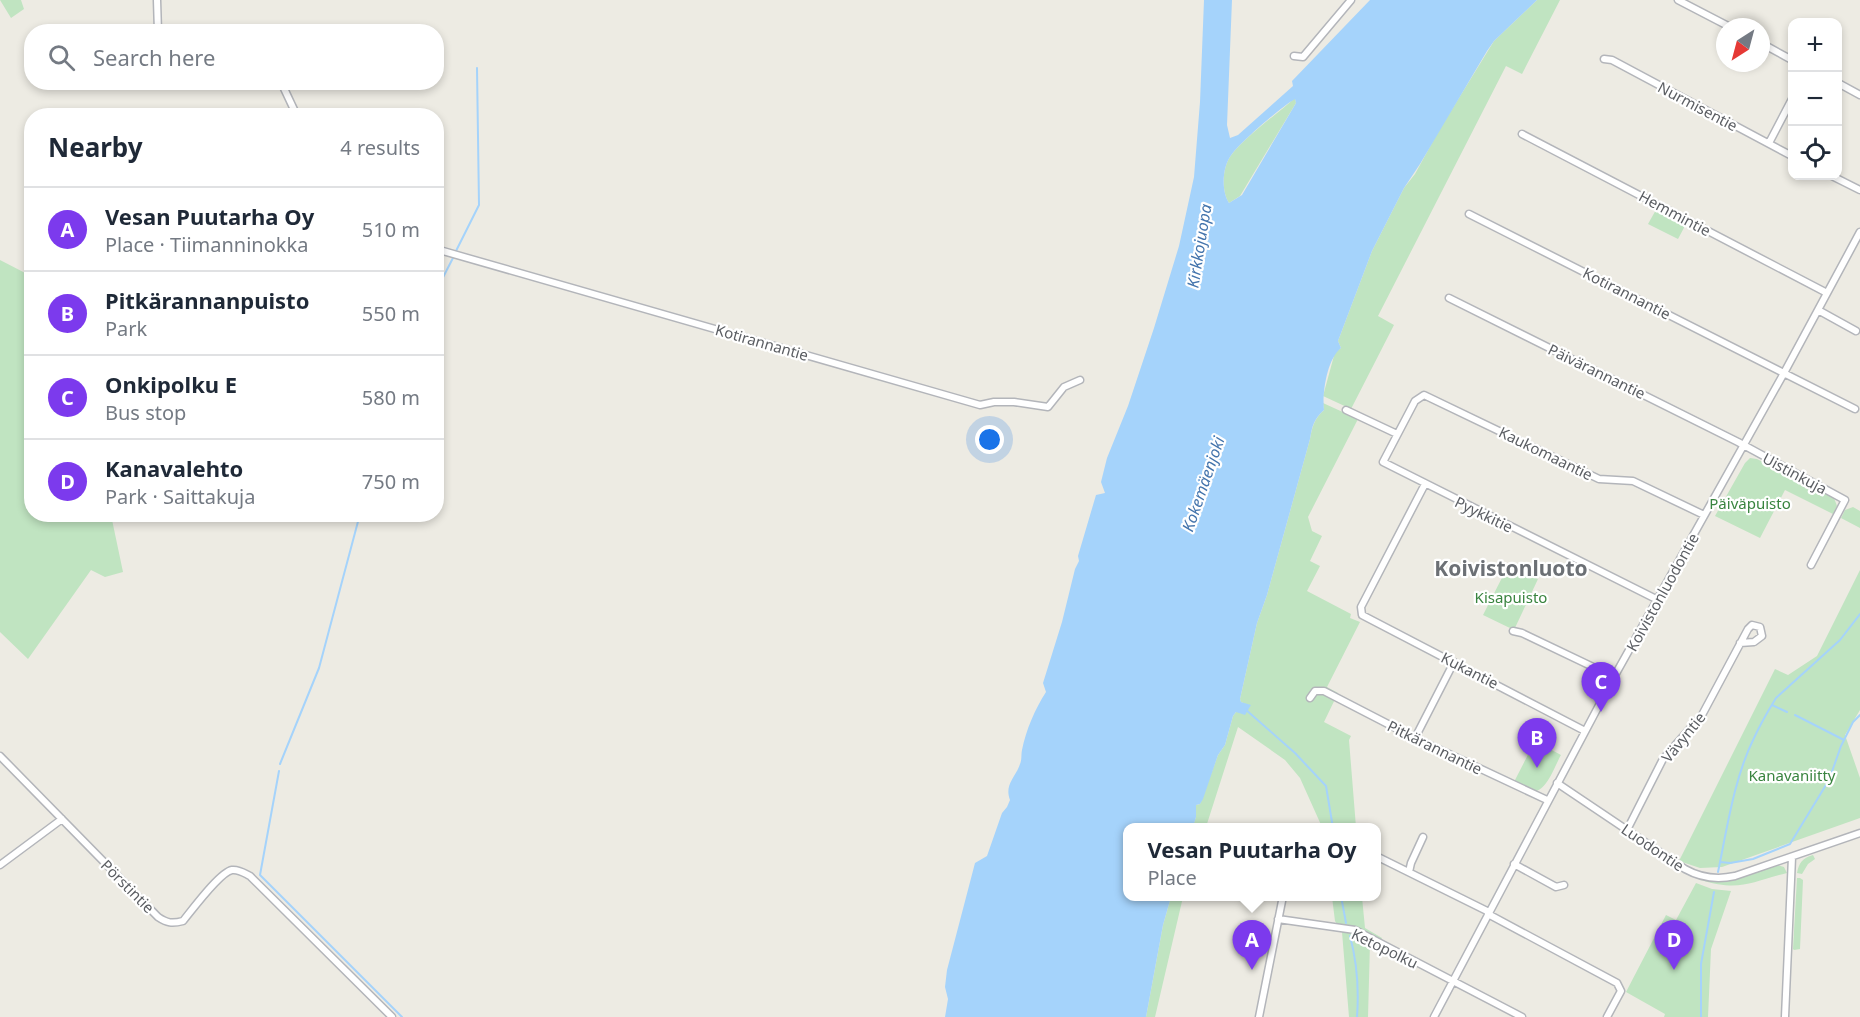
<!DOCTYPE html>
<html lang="en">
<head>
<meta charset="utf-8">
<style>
  :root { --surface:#fff; --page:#f2f2f3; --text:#1f2937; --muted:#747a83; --line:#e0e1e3; --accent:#7c3aed }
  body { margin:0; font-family:"Noto Sans",sans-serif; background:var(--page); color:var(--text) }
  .controls { position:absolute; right:18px; top:18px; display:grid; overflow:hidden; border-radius:12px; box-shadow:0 3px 9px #0003 }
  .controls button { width:54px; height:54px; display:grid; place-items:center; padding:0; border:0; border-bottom:2px solid var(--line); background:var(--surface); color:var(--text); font:30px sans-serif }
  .compass { position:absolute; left:1716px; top:18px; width:54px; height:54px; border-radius:50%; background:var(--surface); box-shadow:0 3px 9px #0003; rotate:216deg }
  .you { position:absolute; left:990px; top:440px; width:21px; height:21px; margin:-15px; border:4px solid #fff; border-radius:50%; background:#1a73e8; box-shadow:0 0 0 9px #1a73e833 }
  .badge { display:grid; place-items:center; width:39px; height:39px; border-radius:50%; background:var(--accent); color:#fff; font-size:20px; font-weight:700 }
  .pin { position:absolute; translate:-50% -50px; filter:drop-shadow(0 2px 3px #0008) }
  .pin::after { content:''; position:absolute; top:32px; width:21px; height:18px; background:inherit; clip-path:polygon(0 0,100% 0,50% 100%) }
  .popup { position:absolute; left:1123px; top:823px; width:258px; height:78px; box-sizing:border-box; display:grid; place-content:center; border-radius:12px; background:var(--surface); filter:drop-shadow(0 2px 4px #0005); font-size:20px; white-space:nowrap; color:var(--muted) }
  .popup b { font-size:22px; color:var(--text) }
  .popup::after { content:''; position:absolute; left:50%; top:100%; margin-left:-12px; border:12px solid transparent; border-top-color:var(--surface) }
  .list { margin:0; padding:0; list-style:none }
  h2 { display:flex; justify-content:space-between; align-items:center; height:78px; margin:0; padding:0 24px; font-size:26px }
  h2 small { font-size:20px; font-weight:400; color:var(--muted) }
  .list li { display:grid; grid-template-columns:39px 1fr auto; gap:18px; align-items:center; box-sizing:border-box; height:84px; padding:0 24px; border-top:2px solid var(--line) }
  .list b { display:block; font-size:22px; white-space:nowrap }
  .list p { margin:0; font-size:20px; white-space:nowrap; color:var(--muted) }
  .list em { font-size:20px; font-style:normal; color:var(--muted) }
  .icon { flex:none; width:33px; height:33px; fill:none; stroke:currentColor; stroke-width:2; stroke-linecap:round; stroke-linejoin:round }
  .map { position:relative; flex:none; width:1860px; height:1017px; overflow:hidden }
  .search { position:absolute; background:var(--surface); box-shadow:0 3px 9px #0003; left:24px; top:24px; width:420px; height:66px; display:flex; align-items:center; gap:15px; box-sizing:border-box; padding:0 21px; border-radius:24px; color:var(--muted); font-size:22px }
  .panel { position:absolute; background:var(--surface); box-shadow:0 3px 9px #0003; left:24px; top:108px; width:420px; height:414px; border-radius:24px }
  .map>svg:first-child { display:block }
  .green { fill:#c0e4c1 }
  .water { fill:#a5d3fb; fill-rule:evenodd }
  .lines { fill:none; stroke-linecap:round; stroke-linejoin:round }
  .stream { stroke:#a5d3fb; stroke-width:2 }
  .minor-casing { stroke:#b3b5ba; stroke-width:9 }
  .minor { stroke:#fff; stroke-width:6 }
  .labels { text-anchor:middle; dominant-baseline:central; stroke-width:4.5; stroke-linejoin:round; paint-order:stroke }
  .street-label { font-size:15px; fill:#5b5e63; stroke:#fff }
  .park-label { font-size:15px; fill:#39843f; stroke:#fff }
  .water-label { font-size:16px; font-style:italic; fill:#4374ac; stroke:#fff }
  .district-label { font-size:21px; font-weight:bold; fill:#6c7075; stroke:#fff }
</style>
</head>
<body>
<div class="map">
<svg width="1860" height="1017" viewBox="0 0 1860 1017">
  <rect width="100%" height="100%" fill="#edebe3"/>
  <!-- green -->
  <path class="green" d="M0 0H21L24 9 11 18Z
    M1537 0H1560L1522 74 1506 66 1378 316 1394 325 1351 409 1323 396 1335 352 1341 348 1338 341 1372 251 1404 188 1415 174 1438 132 1494 41Z
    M1295 98 1296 103 1240 196 1229 203C1221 191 1222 166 1232 154 1246 136 1277 114 1295 98Z
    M1657 208 1686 224 1678 239 1648 224Z
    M0 260 31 276 32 514 111 515 123 572 105 577 91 570 28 659 0 632Z
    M1323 403 1358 419 1308 517 1312 531 1322 536 1310 561 1320 566 1307 591 1351 614 1350 618 1360 622 1327 687 1338 693 1324 722 1351 736 1349 740 1356 827H1322L1300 778 1285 760 1238 727 1206 827 1192 828 1196 817V805L1200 804 1218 755 1225 745 1233 716 1236 712 1250 706 1241 702 1240 699 1257 623 1267 595 1310 439C1312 427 1314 419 1324 410Z
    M1750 458 1757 459 1834 498 1837 506 1833 514 1785 490 1760 538 1715 516 1745 463Z
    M1853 507 1860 511V528L1841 518 1845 510Z
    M1509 564 1538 579 1514 630 1483 615Z
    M1860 570V710L1845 735 1860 778V818L1722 867 1700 868 1679 861 1775 669 1788 675 1817 656Z
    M1535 741 1561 755C1555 765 1546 794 1532 791 1526 790 1520 785 1514 782Z
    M1813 855 1815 859 1808 864 1802 874 1797 873C1799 863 1802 858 1813 855Z
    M1777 865 1784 867 1787 873C1750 882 1741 892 1700 880L1726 882Z
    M1797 878H1800L1803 880 1800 949 1794 950 1793 949Z
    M1696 883 1712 889 1731 891 1711 949 1708 1017H1664L1665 1014 1626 992 1666 915 1676 920Z
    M1171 897H1183L1155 1017H1146L1163 925Z
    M1332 897H1362L1365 928 1382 938 1378 946 1370 943 1368 1017H1349L1342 932 1335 921Z"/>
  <!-- water -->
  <path class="water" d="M1204 0H1232L1227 125 1230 138 1238 135 1293 86 1292 81 1370 0H1537L1494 41 1487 51 1420 164 1404 188 1372 251 1338 341 1341 348C1327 359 1322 393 1324 410 1314 419 1312 426 1310 439L1267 595 1257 623 1240 699 1241 702 1251 705 1245 715 1236 712 1233 716 1225 745 1218 755 1203 799 1200 804 1196 805V817L1193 827 1128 828V896L1171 897 1163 925 1146 1017H945L948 999 945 987 947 970 975 863 987 856 1002 813 1007 807 1010 800C1004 784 1016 777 1020 764 1022 760 1021 755 1022 750 1026 730 1035 709 1046 692L1043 683 1062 622 1075 569 1079 561 1078 556 1096 495 1105 493 1101 482 1107 458 1128 406 1154 328 1179 246 1194 177 1200 102ZM1295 99 1296 103 1242 195 1229 203C1221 191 1222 166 1232 154 1243 140 1281 107 1295 99Z"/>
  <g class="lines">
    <!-- stream -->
    <path class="stream" d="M456 251 479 205 477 68
      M436 291 454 256
      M1772 705 1787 712
      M1245 709 1295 753 1326 786 1333 828
      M1795 715 1844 740
      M280 764 319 668 360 514
      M279 771 260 875 402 1017
      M1720 862 1730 863 1753 859 1790 844 1829 780 1841 746 1853 722 1860 715
      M1718 872C1727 829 1734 778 1754 738 1760 725 1768 711 1776 698L1840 640 1860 614
      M1341 896 1346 923
      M1350 936C1357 962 1359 990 1357 1017
      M1701 1017V964L1714 892"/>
    <defs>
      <path id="minor" d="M157 0 158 32
        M1678 0 1730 27
        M1761 43 1792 60
        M1294 56 1303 57 1351 0
        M1604 59 1612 60 1792 156
        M281 82 297 116
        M1838 83 1860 95
        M1522 134 1827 293
        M1769 143 1792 99
        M1832 176 1860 190
        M1469 214 1855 409
        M436 249 980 405 994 402H1014L1048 407 1064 387 1080 380
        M1449 298 1738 442 1845 500 1811 565
        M1818 310 1856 331
        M1346 410 1397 434
        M1425 484 1361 607 1362 615 1585 731
        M1658 600 1383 462 1415 401 1424 395 1599 479 1633 481 1704 515
        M1513 631 1522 633 1614 677
        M1310 698 1315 691H1324L1415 738 1547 800
        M1415 738 1454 662
        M0 756 158 917C167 923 172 924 183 921 192 910 220 872 232 870 239 869 244 873 250 876L392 1017
        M1557 783 1685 869C1701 878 1717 880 1735 876L1860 833
        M1314 828H1315
        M1627 830 1663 759 1702 715 1748 629 1752 625 1760 627 1762 636 1754 642 1740 643
        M1376 856 1489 912
        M1514 864 1556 887 1564 885
        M0 865 62 819
        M1409 872 1411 863 1423 837
        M1488 914 1617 983 1621 991 1607 1017
        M1278 919 1355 930 1522 1017
        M1259 1017 1283 896
        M1434 1017 1614 677 1784 373 1860 232
        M1785 1017 1792 857"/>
    </defs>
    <!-- minor casing -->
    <use href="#minor" class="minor-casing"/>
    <!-- minor -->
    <use href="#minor" class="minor"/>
  </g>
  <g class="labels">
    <!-- street labels -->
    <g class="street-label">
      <text transform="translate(1698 106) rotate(28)">Nurmisentie</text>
      <text transform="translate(1675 213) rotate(28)">Hemmintie</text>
      <text transform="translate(1627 293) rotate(27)">Kotirannantie</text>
      <text transform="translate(762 342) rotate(16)">Kotirannantie</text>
      <text transform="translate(1597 371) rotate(26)">Päivärannantie</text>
      <text transform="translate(1546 453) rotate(26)">Kaukomaantie</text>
      <text transform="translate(1795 473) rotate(28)">Uistinkuja</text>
      <text transform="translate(1484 514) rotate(26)">Pyykkitie</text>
      <text transform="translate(1662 592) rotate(-61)">Koivistonluodontie</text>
      <text transform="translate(1470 670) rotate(27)">Kukantie</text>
      <text transform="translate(1683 737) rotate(-51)">Vävyntie</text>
      <text transform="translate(1435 747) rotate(26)">Pitkärannantie</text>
      <text transform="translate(1653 847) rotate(34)">Luodontie</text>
      <text transform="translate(128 886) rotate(45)">Pörstintie</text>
      <text transform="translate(1385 948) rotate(26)">Ketopolku</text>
    </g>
    <!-- park labels -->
    <g class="park-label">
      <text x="1750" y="503">Päiväpuisto</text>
      <text x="1511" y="597">Kisapuisto</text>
      <text x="1792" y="775">Kanavaniitty</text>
    </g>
    <!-- water labels -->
    <g class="water-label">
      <text transform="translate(1199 246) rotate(-81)">Kirkkojuopa</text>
      <text transform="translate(1203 484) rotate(-71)">Kokemäenjoki</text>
    </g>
    <!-- district labels -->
    <g class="district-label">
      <text x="1511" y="568">Koivistonluoto</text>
    </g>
  </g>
</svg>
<div class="controls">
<button>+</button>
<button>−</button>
<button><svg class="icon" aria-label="locate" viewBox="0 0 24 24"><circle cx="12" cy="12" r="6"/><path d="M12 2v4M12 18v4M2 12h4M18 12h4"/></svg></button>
</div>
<svg class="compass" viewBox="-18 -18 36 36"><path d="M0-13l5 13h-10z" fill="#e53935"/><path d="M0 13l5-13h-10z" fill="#747a83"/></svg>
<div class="you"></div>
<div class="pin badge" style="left:1252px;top:970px">A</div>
<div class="popup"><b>Vesan Puutarha Oy</b>Place</div>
<div class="pin badge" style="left:1537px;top:768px">B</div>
<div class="pin badge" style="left:1601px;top:712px">C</div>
<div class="pin badge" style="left:1674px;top:970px">D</div>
<div class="search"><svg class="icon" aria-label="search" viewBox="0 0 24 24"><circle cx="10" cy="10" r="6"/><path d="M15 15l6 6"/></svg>Search here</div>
<section class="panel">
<h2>Nearby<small>4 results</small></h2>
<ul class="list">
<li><span class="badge">A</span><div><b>Vesan Puutarha Oy</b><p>Place · Tiimanninokka</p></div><em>510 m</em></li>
<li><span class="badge">B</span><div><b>Pitkärannanpuisto</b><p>Park</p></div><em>550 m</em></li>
<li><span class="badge">C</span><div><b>Onkipolku E</b><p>Bus stop</p></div><em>580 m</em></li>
<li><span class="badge">D</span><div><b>Kanavalehto</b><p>Park · Saittakuja</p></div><em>750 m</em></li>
</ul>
</section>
</div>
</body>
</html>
